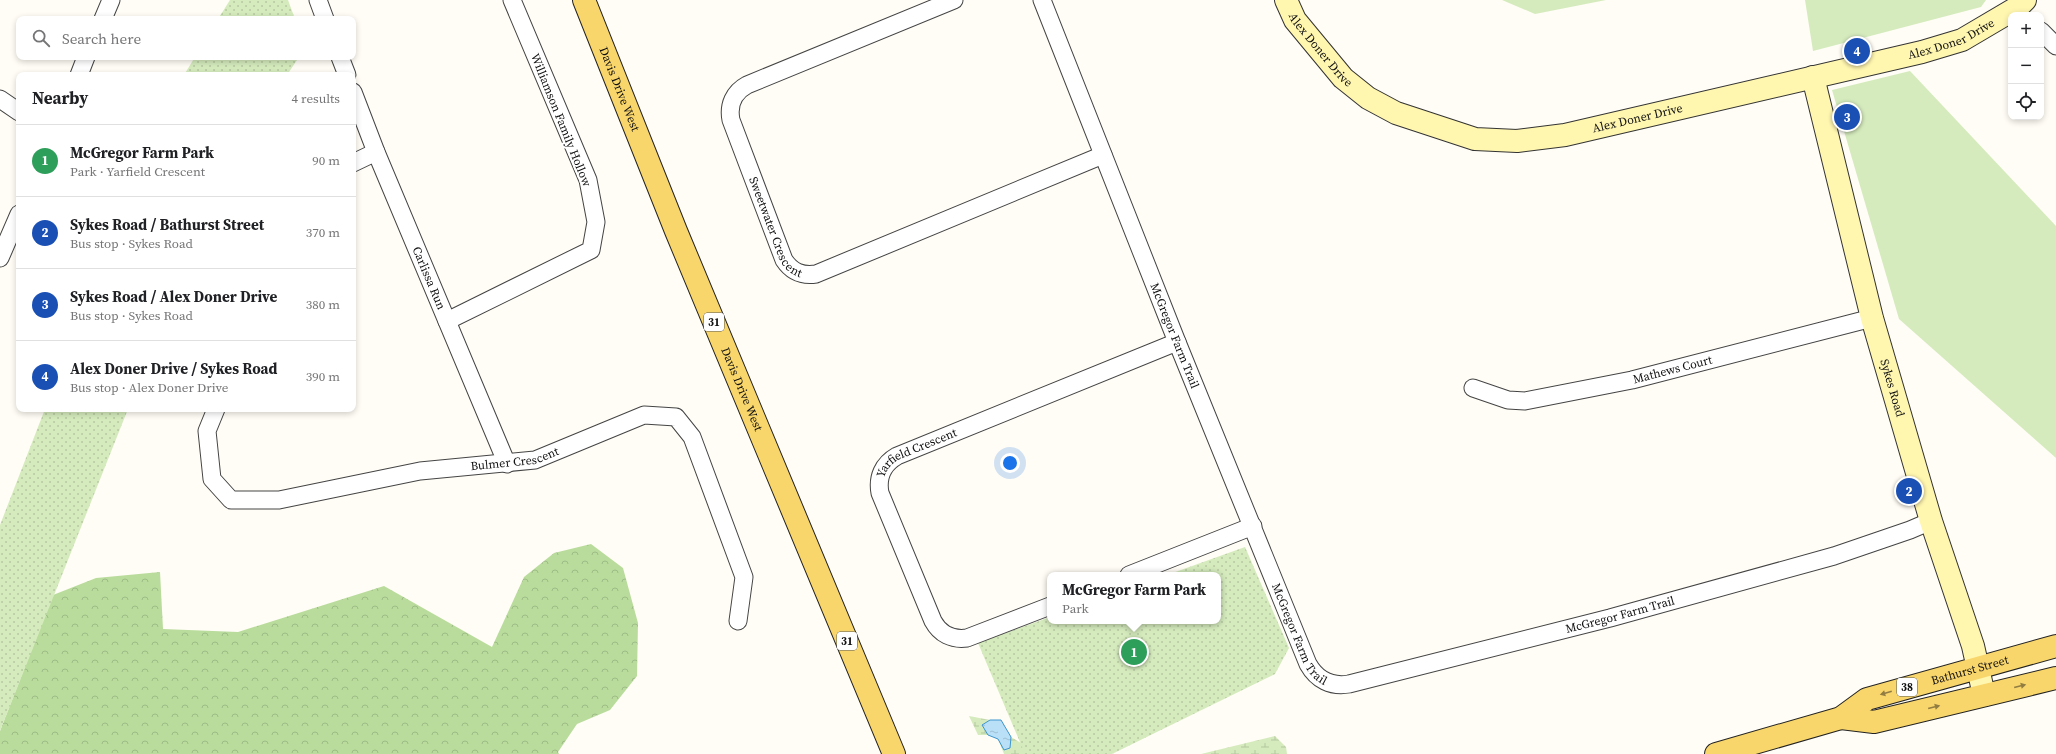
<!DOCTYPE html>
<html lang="en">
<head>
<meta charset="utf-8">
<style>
  :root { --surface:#fff; --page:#f2f2f2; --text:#202124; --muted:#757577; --line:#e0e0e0; --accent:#db2777 }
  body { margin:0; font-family:"Source Serif 4",serif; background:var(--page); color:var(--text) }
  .controls { position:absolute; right:12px; top:12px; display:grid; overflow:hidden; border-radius:8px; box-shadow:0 2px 6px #0003 }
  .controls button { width:36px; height:36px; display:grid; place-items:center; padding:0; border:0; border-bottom:1px solid var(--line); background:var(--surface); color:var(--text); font:20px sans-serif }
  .you { position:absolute; left:1010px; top:463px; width:14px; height:14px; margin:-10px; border:3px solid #fff; border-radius:50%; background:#1a73e8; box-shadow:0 0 0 6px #1a73e833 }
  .badge { display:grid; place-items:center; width:26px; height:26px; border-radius:50%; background:var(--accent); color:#fff; font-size:13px; font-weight:700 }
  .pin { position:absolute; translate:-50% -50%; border:2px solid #fff; box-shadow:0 1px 4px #0006 }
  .popup { position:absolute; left:1047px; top:572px; width:174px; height:52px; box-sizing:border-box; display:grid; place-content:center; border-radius:8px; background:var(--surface); filter:drop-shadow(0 1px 3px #0005); font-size:13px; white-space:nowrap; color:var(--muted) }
  .popup b { font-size:15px; color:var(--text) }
  .popup::after { content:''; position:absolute; left:50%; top:100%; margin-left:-8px; border:8px solid transparent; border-top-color:var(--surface) }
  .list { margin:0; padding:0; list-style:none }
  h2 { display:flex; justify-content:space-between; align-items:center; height:52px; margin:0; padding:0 16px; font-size:17px }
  h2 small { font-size:13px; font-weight:400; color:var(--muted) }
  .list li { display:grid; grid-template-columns:26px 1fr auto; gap:12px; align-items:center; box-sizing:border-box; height:72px; padding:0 16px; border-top:1px solid var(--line) }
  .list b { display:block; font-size:15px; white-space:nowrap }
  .list p { margin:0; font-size:13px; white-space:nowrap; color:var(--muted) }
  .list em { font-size:13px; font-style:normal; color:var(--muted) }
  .icon { flex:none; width:22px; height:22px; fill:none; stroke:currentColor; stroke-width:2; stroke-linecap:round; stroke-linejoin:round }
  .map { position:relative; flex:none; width:2056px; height:754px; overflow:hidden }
  .search { position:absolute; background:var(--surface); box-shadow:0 2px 6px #0003; left:16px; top:16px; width:340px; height:44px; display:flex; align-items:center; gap:10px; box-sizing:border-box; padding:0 14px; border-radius:8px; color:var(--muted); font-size:15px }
  .panel { position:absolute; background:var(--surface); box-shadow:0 2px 6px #0003; left:16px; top:72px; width:340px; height:340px; border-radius:8px }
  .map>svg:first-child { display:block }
  .grass { fill:#d5ebbd }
  .forest { fill:url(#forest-crowns) }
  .wetland { fill:url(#wetland-marsh) }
  .park { fill:url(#park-dots) }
  .water { fill:url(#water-ripples); stroke:#3f96cf }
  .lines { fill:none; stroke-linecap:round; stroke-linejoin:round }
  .street-casing { stroke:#444; stroke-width:19 }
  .secondary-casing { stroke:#333; stroke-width:24 }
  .primary-casing { stroke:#222; stroke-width:24 }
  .street { stroke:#fff; stroke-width:17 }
  .secondary { stroke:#fff6b0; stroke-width:22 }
  .primary { stroke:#f9d66b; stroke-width:22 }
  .oneway { fill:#917d42 }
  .labels { text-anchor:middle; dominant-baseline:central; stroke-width:4; stroke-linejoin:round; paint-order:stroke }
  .shield { fill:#fff; stroke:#585858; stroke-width:1 }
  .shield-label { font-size:11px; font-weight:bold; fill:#111 }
  .street-label { font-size:12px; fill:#111; stroke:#fff }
</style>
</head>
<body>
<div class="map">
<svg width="2056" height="754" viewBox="0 0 2056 754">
  <defs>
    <pattern id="forest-crowns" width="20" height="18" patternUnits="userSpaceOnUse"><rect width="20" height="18" fill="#b9dc9c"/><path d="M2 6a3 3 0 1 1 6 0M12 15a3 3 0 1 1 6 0" fill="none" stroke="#9ebc85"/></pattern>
    <pattern id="wetland-marsh" width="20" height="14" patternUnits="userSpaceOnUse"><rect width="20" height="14" fill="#d5ebbd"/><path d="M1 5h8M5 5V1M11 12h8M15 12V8" fill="none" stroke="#b6c8a1"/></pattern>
    <pattern id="park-dots" width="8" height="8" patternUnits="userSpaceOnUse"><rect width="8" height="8" fill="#d5ebbd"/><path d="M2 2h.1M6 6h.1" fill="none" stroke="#b6c8a1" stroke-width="1.8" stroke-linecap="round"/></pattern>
    <pattern id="water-ripples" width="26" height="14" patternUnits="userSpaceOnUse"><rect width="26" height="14" fill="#b9e0f7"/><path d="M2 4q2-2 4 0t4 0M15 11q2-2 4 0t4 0" fill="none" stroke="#9ebfd3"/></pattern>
  </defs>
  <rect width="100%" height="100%" fill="#fffdf5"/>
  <!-- grass -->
  <path class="grass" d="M1502 0H1606L1535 14Z
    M1805 0H1986L1981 7 1813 51Z
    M1910 71 2056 226V458L1899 319 1832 90Z"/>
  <!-- forest -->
  <path class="forest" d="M591 544 623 568 638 623 637 676 610 710 577 724 558 752 559 754H0V731L53 595 96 578 160 572 163 629 238 632 384 586 492 647 524 577 554 553Z"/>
  <!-- wetland -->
  <path class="wetland" d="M969 716 990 720H1001L1011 737 1021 743 1027 754H1004L998 739 988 735H978Z
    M1275 736 1286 747 1287 754H1201Z"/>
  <!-- park -->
  <path class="park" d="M230 0H288L295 19H218Z
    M195 57H299L287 75H184Z
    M45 409H128L0 731V525Z
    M1245 547 1289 648 1275 674 1112 754H1025L978 643 1050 617V621H1218V575H1167Z"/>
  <!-- water -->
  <path class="water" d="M990 720H1001L1011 737 1010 748 1004 750 998 739 988 735 982 725Z"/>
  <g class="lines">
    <defs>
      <g id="street">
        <path d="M318 0 325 19"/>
        <path id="s1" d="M954 0 747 85C734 92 728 105 731 120L784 260C792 272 802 276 816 274L1103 155"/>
        <path id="s2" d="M1042 0 1177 342 1308 664C1317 680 1331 687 1349 684L1610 618 1834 556 1910 530 1931 521"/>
        <path d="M103 19 111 0"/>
        <path d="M2041 31 2056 46"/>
        <path d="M340 57 347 75"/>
        <path d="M79 75 86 57"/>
        <path id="s3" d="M353 92 376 152 507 464"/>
        <path d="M0 99 19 112"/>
        <path d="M353 163 376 152"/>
        <path d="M0 258 19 214"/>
        <path d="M447 321 591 250 596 222 588 180 512 0"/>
        <path id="s4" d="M1473 388 1508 400 1525 401 1632 380 1872 318"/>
        <path id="s5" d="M216 409 207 431 212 479 231 500H279L420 471 535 460 644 415 676 417 692 437 744 577 738 621"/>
        <path d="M1129 575 1253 526"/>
        <path id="s6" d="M1050 606 967 638C952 640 940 634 933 621L880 493C877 477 883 464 897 456L1177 342"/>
      </g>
      <g id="secondary">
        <path id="s7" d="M1286 0 1295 20 1343 78 1368 98 1396 113 1475 139 1517 141 1565 135 1922 52 1962 40 2018 7 2025 0"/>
        <path id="s8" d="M1813 77 1872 318 1931 521 1973 646 1984 695"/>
      </g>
      <g id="primary">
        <path id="s9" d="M584 0 676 231 894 754"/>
        <path d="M1841 718 1874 722 2056 678"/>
        <path id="s10" d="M1716 754 1841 718 1867 699 2056 646"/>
      </g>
    </defs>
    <!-- street casing -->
    <use href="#street" class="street-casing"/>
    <!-- secondary casing -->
    <use href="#secondary" class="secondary-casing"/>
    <!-- primary casing -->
    <use href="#primary" class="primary-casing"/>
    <!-- street -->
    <use href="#street" class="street"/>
    <!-- secondary -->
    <use href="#secondary" class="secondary"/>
    <!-- primary -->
    <use href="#primary" class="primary"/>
  </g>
  <!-- one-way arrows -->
  <defs><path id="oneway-solid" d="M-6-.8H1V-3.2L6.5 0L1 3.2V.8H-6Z"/></defs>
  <g class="oneway">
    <use href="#oneway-solid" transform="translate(2020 686) rotate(-14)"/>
    <use href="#oneway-solid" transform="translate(1886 693) rotate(164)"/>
    <use href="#oneway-solid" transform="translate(1934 707) rotate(-14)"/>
  </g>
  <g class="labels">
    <!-- shield labels -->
    <g class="shield">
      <rect x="704" y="313" width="20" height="18" rx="3"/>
      <rect x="837" y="632" width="20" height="18" rx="3"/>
      <rect x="1897" y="678" width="20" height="18" rx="3"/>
    </g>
    <g class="shield-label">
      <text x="714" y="322">31</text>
      <text x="847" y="641">31</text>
      <text x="1907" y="687">38</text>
    </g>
    <!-- street labels -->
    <g class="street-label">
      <text stroke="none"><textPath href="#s7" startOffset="733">Alex Doner Drive</textPath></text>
      <text stroke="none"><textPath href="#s7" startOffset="61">Alex Doner Drive</textPath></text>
      <text stroke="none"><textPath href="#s9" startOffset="96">Davis Drive West</textPath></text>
      <text stroke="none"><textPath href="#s7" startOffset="409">Alex Doner Drive</textPath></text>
      <text transform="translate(561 120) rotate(68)">Williamson Family Hollow</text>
      <text stroke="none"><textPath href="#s1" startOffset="382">Sweetwater Crescent</textPath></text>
      <text stroke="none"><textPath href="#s3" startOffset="201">Carlissa Run</textPath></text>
      <text stroke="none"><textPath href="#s2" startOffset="361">McGregor Farm Trail</textPath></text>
      <text stroke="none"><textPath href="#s4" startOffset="205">Mathews Court</textPath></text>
      <text stroke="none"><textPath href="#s8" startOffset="321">Sykes Road</textPath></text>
      <text stroke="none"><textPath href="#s9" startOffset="420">Davis Drive West</textPath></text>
      <text stroke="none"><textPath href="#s6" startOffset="330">Yarfield Crescent</textPath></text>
      <text stroke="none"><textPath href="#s5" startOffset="388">Bulmer Crescent</textPath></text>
      <text stroke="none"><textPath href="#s2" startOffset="1044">McGregor Farm Trail</textPath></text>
      <text stroke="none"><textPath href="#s2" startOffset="685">McGregor Farm Trail</textPath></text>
      <text stroke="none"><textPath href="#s10" startOffset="269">Bathurst Street</textPath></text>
    </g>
  </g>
</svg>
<div class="controls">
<button>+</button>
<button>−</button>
<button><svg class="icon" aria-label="locate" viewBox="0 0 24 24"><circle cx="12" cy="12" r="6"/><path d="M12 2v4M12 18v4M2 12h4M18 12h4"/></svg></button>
</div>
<div class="you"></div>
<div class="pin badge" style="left:1134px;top:652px;background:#2e9e5b">1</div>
<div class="popup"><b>McGregor Farm Park</b>Park</div>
<div class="pin badge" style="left:1909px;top:491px;background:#1a4fb4">2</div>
<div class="pin badge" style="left:1847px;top:117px;background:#1a4fb4">3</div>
<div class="pin badge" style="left:1857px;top:51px;background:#1a4fb4">4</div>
<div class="search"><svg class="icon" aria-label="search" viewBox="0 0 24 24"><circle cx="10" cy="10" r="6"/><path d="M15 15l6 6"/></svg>Search here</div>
<section class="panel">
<h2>Nearby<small>4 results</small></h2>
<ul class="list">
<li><span class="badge" style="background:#2e9e5b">1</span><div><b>McGregor Farm Park</b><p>Park · Yarfield Crescent</p></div><em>90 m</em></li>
<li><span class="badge" style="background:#1a4fb4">2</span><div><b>Sykes Road / Bathurst Street</b><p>Bus stop · Sykes Road</p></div><em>370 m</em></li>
<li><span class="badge" style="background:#1a4fb4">3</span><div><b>Sykes Road / Alex Doner Drive</b><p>Bus stop · Sykes Road</p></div><em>380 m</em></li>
<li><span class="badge" style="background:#1a4fb4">4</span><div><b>Alex Doner Drive / Sykes Road</b><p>Bus stop · Alex Doner Drive</p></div><em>390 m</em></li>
</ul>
</section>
</div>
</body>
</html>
